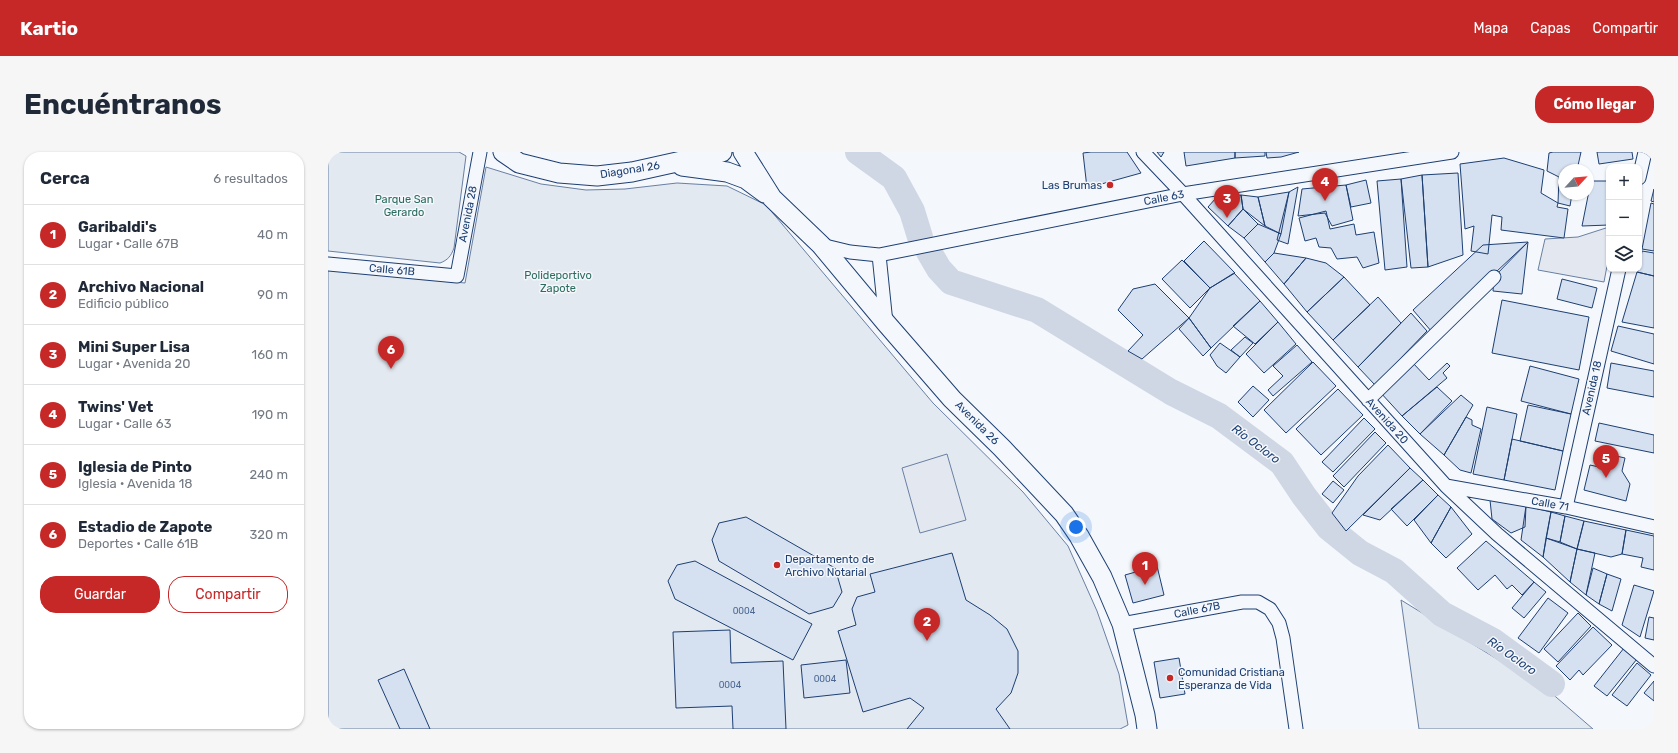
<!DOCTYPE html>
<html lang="es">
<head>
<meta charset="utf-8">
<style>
  :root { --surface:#fff; --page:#f6f6f7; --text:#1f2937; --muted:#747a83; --line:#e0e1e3; --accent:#c62828 }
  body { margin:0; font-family:Rubik,sans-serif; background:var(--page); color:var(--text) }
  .controls { position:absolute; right:12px; top:12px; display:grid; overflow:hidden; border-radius:8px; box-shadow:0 1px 3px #0004 }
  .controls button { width:36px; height:36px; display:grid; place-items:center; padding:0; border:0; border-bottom:1px solid var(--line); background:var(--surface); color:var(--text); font:20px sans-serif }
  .compass { position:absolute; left:1230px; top:12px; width:36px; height:36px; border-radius:50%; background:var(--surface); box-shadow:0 1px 3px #0004; rotate:64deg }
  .you { position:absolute; left:748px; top:375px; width:14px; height:14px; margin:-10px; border:3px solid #fff; border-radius:50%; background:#1a73e8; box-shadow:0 0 0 6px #1a73e833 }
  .badge { display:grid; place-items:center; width:26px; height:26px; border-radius:50%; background:var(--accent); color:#fff; font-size:13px; font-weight:700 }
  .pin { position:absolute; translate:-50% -33px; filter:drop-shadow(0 1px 2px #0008) }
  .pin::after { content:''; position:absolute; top:21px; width:14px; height:12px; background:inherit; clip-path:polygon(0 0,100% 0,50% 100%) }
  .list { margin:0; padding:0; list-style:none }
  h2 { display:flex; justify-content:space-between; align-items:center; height:52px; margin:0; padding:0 16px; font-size:17px }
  h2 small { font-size:13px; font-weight:400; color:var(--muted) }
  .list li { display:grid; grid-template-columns:26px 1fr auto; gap:12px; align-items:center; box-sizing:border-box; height:60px; padding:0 16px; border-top:1px solid var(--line) }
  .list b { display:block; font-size:15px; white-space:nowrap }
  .list p { margin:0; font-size:13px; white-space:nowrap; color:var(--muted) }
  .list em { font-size:13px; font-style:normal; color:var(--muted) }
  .actions { display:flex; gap:8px; padding:12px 16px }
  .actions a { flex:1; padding:9px 0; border:1px solid var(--accent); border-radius:16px; text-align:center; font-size:14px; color:var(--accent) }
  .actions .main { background:var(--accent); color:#fff }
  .icon { flex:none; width:22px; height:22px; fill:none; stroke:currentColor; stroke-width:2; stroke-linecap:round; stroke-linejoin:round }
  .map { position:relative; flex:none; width:1326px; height:577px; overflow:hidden; border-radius:16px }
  header { display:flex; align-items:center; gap:24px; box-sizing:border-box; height:56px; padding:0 20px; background:var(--accent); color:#fff }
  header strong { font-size:19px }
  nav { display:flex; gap:22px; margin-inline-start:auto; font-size:14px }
  .intro { display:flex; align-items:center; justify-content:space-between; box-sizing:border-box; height:96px; padding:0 24px }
  h1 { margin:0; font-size:28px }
  .button { padding:10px 18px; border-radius:16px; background:var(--accent); color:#fff; font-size:14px; font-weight:700 }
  main { display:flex; gap:24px; padding:0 24px }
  aside { flex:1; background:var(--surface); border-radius:16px; box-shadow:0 1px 3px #0004 }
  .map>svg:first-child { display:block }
  .green { fill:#e3e9f0; stroke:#687fa3 }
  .parking { fill:#e3e8f0; stroke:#687fa3 }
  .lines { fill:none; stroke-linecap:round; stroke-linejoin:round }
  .river { stroke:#cfd7e4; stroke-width:26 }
  .building { fill:#d5e0f0; stroke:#1d3f73 }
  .street-casing { stroke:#1d3f73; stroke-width:15 }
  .secondary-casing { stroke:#1d3f73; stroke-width:21 }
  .street { stroke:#f4f7fb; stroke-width:13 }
  .secondary { stroke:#f4f7fb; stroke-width:19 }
  .poi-dot { fill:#c62828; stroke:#f4f7fb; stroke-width:1.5 }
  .labels { text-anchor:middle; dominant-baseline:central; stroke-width:3; stroke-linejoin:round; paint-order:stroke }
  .number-label { font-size:9px; fill:#4b6792 }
  .street-label { font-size:11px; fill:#1d3f73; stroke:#f4f7fb }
  .poi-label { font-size:11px; fill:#1d3f73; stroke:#f4f7fb; text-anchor:start }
  .park-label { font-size:11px; fill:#2c6c60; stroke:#f4f7fb }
  .water-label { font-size:12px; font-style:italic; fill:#1d3f73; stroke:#f4f7fb }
</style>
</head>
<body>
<header>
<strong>Kartio</strong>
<nav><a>Mapa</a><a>Capas</a><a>Compartir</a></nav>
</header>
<div class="intro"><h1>Encuéntranos</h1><a class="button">Cómo llegar</a></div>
<main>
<aside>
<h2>Cerca<small>6 resultados</small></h2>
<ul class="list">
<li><span class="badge">1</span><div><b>Garibaldi's</b><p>Lugar · Calle 67B</p></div><em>40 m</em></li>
<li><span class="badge">2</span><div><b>Archivo Nacional</b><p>Edificio público</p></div><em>90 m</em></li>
<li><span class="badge">3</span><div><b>Mini Super Lisa</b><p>Lugar · Avenida 20</p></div><em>160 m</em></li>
<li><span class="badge">4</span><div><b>Twins' Vet</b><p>Lugar · Calle 63</p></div><em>190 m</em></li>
<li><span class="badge">5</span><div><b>Iglesia de Pinto</b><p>Iglesia · Avenida 18</p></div><em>240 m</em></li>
<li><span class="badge">6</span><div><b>Estadio de Zapote</b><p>Deportes · Calle 61B</p></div><em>320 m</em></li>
</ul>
<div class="actions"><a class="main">Guardar</a><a>Compartir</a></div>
</aside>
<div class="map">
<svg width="1326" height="577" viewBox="0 0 1326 577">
  <rect width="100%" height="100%" fill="#f4f7fb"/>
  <!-- green -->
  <path class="green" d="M0 0H131L138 4 126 96C123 104 120 108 112 111L0 99Z
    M158 15 213 32 258 38 297 37 349 31 399 34 438 53 605 251 695 340 740 394 769 459 791 522 800 573 792 577H0V117L137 131Z
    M1073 448 1221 539 1265 577H1091Z"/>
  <!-- parking -->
  <path class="parking" d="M1281 75V103L1276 130 1210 118 1217 87 1250 85Z
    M619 302 638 368 592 381 574 316Z"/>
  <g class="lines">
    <!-- river -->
    <path class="river" d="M530 0 566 26 584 59 592 85
      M601 100 611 117 623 130 709 158 843 240 891 264 954 311 976 344 1001 376 1032 401 1066 419 1114 462 1165 489 1224 532"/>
  </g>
  <!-- building -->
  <path class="building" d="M763 0H799L813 21 759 36 755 1Z
    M829 0H836L833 5Z
    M856 0H907V6L858 14Z
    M907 0H937V4L907 6Z
    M938 0H971L953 5 939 6Z
    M1225 0H1253L1249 18H1236V42H1244L1242 54 1230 51 1231 25 1219 19 1221 1Z
    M1269 0H1304L1305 7 1271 12Z
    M1176 6 1216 18 1213 41 1230 51 1229 55 1240 57 1236 86 1173 78 1174 65 1164 63 1160 102 1143 99 1146 74 1137 77 1132 12Z
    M1130 21 1135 103 1100 115 1094 23Z
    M1094 23 1100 115 1083 116 1073 27Z
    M1073 27 1079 115 1057 118 1049 29Z
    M1038 28 1043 51 1023 55 1018 33Z
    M1263 29H1281V73L1254 74Z
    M1018 33 1025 68 1004 74 997 61 970 64 974 37Z
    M970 35 960 92 949 88 961 40Z
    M1326 37V50L1323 49Z
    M961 40 953 82 937 74 930 45Z
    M913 43 915 57 900 74 880 55 888 46Z
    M913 43 930 45 937 74 915 57Z
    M1323 51 1326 52V99L1314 97Z
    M915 57 930 72 916 86 900 74Z
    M998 59 1002 77 1026 72 1028 83 1046 80 1051 111 1035 116 1029 105 1009 107 1003 96 991 95 988 86 977 89 971 66Z
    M930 72 953 82 946 101 937 110 916 86Z
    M876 89 907 121 882 136 856 109Z
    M1200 90 1104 180 1085 158 1155 93Z
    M1200 90 1194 142 1165 139 1166 125Z
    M1314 99 1326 101V124L1309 120 1311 117Z
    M946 101 978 106 956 132 937 110Z
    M978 106 998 111 1016 125 979 160 956 132Z
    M854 108 882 136 862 156 834 127Z
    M1309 120 1326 124V176L1294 170Z
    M906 121 932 149 883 196 861 166 882 136Z
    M1016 125 1042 153 1005 188 979 160Z
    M1234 127 1269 136 1264 156 1229 147Z
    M827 132 861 166 814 207 800 199 815 183 790 158 805 137Z
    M1050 145 1073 171 1030 215 1005 188Z
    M1174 148 1261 165 1251 218 1164 201Z
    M932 149 950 170 927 192 905 174Z
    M1083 161 1099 179 1047 233 1030 215Z
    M861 166 883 196 875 204 851 177Z
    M950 170 968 192 936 221 918 202Z
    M1290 174 1326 182V212L1283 199Z
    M917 185 925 191 912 205 903 198Z
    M892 191 912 205 898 221 889 214 882 203Z
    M969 193 984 210 945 244 940 238 955 224 945 214Z
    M985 210 1008 234 958 281 936 258Z
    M1084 210 1101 228 1119 211 1122 214 1115 221 1119 226 1074 264 1052 240Z
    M1283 211 1326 219V245L1279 236Z
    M1202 214 1251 227 1243 262 1193 249Z
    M925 234 941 248 925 265 910 250Z
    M1109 235 1124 249 1092 282 1074 264Z
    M1010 237 1035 263 993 303 968 277Z
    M1133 243 1145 253 1116 303 1092 282Z
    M1200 253 1243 262 1235 299 1192 289Z
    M1159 255 1189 262 1176 328 1145 322Z
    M1138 265 1144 268V273L1153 277 1143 321 1132 318 1116 303Z
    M1036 266 1047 277 1005 320 994 310Z
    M1271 271 1326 283V301L1267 289Z
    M1047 280 1058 291 1016 335 1005 324Z
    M1184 287 1235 299 1227 338 1176 328Z
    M1060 293 1082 316 1018 379 1004 361 1030 324Z
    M1275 301 1297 306 1294 319 1302 332 1298 349 1256 338 1262 313 1271 315Z
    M1082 316 1095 328 1052 368 1035 363Z
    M1095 328 1110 343 1079 374 1063 357Z
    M1005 329 1016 338 1005 351 994 342Z
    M1110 343 1123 355 1103 391 1086 368Z
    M1162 348 1198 354 1197 375 1183 381 1164 367Z
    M1198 354 1223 360 1215 405 1193 388Z
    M1123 355 1144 382 1118 406 1103 391Z
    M1223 360 1237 364 1232 390 1218 386Z
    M1237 364 1256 369 1249 397 1232 390Z
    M418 365 507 416 514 440 505 455 481 462 391 409 384 388 391 371Z
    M1256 369 1298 378 1294 402 1283 405 1249 397Z
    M1298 378 1326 384V418L1313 415 1315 406 1294 402Z
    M1218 386 1249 397 1242 430 1215 405Z
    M1158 389 1206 430 1194 443 1184 433 1179 437 1167 423 1150 438 1129 416Z
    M1249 397 1267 401 1258 443 1242 430Z
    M624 401 638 448 662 463 679 477 690 499V521L683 541 668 557 682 577H579L596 556 582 546 535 560 510 479 528 473 524 457 529 445 547 440 542 422Z
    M367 409 484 472 465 508 347 447 340 429 349 413Z
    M829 414 836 443 805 451 797 423Z
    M1265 416 1279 422 1271 452 1258 443Z
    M1279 422 1293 427 1284 459 1271 452Z
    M1206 430 1218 440 1196 466 1184 456Z
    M1306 433 1326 439 1312 485 1294 473Z
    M1220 446 1240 461 1211 501 1190 486Z
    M1250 461 1263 474 1230 510 1216 497Z
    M1321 465 1326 466V488L1317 486Z
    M1265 475 1284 493 1255 523 1251 518 1242 528 1228 514Z
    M402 478 403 511 455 509 458 577H405L404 554 348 556 345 480Z
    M1296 496 1309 507 1279 544 1266 534Z
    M851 506 857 542 832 546 826 510Z
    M518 508 522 541 476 546 473 513Z
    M1309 511 1323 523 1299 554 1284 543Z
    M76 517 102 577H72L50 528Z
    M1326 529V549L1316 541Z"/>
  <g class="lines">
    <defs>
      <path id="street" d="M815 0 855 42 1118 334 1169 382 1326 514
        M1311 26 1317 0
        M493 93 522 100 551 103 855 42 1124 0
        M551 103 558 171
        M0 112 129 124 152 0
        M1040 248 1166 125
        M1118 334 1238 355 1326 375
        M1238 355 1291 117
        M794 472 914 450H930L942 457 951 471 955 486 968 577"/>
      <path id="secondary" d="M175 0 191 11 231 21 269 24 304 20 394 0
        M415 0 444 46 493 93 558 171 624 247 674 296 736 362 751 384 774 425 794 472 817 563 819 577
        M354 14 399 20 418 27 437 41"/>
    </defs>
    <!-- street casing -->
    <use href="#street" class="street-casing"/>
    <!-- secondary casing -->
    <use href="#secondary" class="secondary-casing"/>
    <!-- street -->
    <use href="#street" class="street"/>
    <!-- secondary -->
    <use href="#secondary" class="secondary"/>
  </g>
  <!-- markers -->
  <g class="poi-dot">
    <circle cx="782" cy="33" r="4"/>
    <circle cx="449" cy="413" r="4"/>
    <circle cx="842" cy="526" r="4"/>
  </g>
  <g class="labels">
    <!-- number labels -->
    <g class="number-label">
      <text x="416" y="459">0004</text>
      <text x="497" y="527">0004</text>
      <text x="402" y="533">0004</text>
    </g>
    <!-- street labels -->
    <g class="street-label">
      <text transform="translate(302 18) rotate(-9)">Diagonal 26</text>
      <text transform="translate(836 46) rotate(-11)">Calle 63</text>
      <text transform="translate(140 62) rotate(-79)">Avenida 28</text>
      <text transform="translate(64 118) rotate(5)">Calle 61B</text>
      <text transform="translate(1264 236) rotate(-77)">Avenida 18</text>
      <text transform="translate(1059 269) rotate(48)">Avenida 20</text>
      <text transform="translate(649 271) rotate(45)">Avenida 26</text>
      <text transform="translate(1222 352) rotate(10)">Calle 71</text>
      <text transform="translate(869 458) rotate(-11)">Calle 67B</text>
    </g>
    <!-- poi labels -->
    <g class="poi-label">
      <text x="774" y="33" text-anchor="end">Las Brumas</text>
      <text x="457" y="407">Departamento de<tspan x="457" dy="13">Archivo Notarial</tspan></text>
      <text x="850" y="520">Comunidad Cristiana<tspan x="850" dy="13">Esperanza de Vida</tspan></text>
    </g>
    <!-- park labels -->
    <g class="park-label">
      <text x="76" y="47">Parque San<tspan x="76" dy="13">Gerardo</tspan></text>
      <text x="230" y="123">Polideportivo<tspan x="230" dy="13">Zapote</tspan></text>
    </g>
    <!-- water labels -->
    <g class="water-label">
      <text transform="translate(928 292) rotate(37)">Río Ocloro</text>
      <text transform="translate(1184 504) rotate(35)">Río Ocloro</text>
    </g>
  </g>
</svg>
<div class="controls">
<button>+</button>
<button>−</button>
<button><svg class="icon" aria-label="layers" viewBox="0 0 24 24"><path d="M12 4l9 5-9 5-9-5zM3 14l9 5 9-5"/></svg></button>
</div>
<svg class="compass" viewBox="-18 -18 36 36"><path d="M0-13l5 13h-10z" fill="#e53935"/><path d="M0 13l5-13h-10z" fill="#747a83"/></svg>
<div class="you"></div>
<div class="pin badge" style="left:817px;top:433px">1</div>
<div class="pin badge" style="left:599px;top:489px">2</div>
<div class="pin badge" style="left:899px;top:66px">3</div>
<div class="pin badge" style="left:997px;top:49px">4</div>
<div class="pin badge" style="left:1278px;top:326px">5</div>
<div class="pin badge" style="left:63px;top:217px">6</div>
</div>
</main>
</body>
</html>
